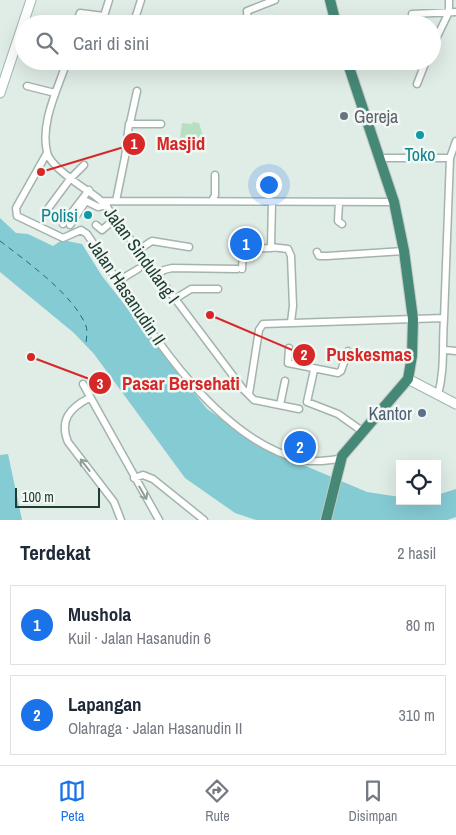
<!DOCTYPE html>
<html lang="id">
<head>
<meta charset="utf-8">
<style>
  :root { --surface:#fff; --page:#f6f6f7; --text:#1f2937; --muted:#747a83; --line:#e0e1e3; --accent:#1a73e8 }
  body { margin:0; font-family:"Archivo Narrow",sans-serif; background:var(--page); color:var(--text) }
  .controls { position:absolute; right:15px; bottom:15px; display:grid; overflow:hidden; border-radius:0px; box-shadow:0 5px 20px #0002 }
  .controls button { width:45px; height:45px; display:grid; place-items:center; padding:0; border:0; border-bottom:1px solid var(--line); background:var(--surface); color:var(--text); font:25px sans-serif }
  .scale { position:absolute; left:15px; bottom:12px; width:85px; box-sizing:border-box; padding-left:5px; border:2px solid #203d34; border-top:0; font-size:14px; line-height:18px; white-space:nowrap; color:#203d34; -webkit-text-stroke:4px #f1f8f4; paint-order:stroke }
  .you { position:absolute; left:268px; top:184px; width:18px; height:18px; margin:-12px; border:4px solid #fff; border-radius:50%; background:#1a73e8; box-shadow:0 0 0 8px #1a73e833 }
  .badge { display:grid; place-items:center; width:32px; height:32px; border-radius:50%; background:var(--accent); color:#fff; font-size:16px; font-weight:700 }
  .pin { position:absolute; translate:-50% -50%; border:2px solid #fff; box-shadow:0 1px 5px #0006 }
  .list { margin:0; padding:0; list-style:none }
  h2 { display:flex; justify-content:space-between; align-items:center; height:65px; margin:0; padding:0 20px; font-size:21px }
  h2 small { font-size:16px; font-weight:400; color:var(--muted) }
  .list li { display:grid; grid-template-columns:32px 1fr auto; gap:15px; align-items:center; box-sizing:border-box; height:80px; margin:0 10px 10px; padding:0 10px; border:1px solid var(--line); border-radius:0px }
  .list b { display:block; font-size:19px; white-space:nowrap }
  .list p { margin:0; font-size:16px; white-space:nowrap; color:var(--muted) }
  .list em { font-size:16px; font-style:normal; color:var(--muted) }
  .icon { flex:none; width:28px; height:28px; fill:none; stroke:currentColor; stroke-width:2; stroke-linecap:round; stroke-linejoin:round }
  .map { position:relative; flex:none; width:456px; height:520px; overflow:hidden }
  .search { position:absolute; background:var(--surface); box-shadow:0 5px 20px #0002; left:15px; right:15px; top:15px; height:55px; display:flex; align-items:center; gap:12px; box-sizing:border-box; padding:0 18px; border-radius:28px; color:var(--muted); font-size:19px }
  .sheet { height:245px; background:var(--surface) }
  nav { display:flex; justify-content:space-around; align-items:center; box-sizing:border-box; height:70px; border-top:1px solid var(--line); background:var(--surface); font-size:14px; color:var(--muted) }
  nav a { display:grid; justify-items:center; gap:2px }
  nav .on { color:var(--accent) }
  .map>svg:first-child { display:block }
  .green { fill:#b8dfc1 }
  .water { fill:#85cbd4 }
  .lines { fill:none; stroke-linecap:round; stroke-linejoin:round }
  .ferry { stroke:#176f7c; stroke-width:1; stroke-dasharray:6 5; stroke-linecap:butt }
  .minor-casing { stroke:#a3b4ad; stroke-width:9 }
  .secondary-casing { stroke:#9eb8ae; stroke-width:11 }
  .trunk-casing { stroke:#c1c9c6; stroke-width:12 }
  .minor { stroke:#fff; stroke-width:6 }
  .secondary { stroke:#fff; stroke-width:9 }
  .trunk { stroke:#468876; stroke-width:10 }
  .oneway { stroke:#909e9a }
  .worship-dot { fill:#6b7280; stroke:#f1f8f4; stroke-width:2 }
  .culture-dot { fill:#0f9aa8; stroke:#f1f8f4; stroke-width:2 }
  .service-dot { fill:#5c6f8a; stroke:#f1f8f4; stroke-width:2 }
  .labels { text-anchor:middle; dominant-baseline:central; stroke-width:5; stroke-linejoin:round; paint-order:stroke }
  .worship-label { font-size:18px; fill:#5b616d; stroke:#f1f8f4; text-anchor:start }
  .culture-label { font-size:18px; fill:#0d838f; stroke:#f1f8f4 }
  .street-label { font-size:18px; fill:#203d34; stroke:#f1f8f4 }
  .service-label { font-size:18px; fill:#4e5e75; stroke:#f1f8f4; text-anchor:end }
  .leader { fill:none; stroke:#d62828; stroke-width:2 }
  .callout-dot { fill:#d62828; stroke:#f1f8f4; stroke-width:2 }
  .mark-label { font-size:15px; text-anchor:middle; font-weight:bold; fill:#fff }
  .callout-label { font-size:19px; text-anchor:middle; font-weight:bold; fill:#d62828; stroke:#f1f8f4; stroke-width:5; stroke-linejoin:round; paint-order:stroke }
</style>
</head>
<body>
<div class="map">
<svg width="456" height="520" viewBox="0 0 456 520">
  <rect width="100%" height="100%" fill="#e0ece6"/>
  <!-- green -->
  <path class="green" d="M193 122 199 123 207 148 193 147 180 138 182 123 192 124Z"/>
  <!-- water -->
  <path class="water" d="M0 218 16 233 28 234 53 246 62 240 82 244 102 276 207 409 268 450 367 492 400 497V501H437V495L456 489V517L447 520H256L235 513 185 478 94 354 74 333 0 272Z
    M8 454 22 520H0V455Z"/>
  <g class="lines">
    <!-- ferry -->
    <path class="ferry" d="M0 241C26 261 74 295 86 326 88 331 86 339 86 345"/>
    <defs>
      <path id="minor" d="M412 14 456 12
        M134 22 141 0
        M76 24 80 13 104 16 109 0
        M248 24 247 11 275 0
        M432 47 449 12V0
        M67 61C58 89 40 122 47 152 49 162 62 172 70 178 89 194 101 195 115 219L243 389 254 400 299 409
        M417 84 426 61
        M27 86 55 93
        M130 123 137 91
        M47 153 16 208 17 216 63 238 81 230 87 234C136 308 209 440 303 460 315 463 328 460 340 459
        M379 158H450L456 141
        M102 201 394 202
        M116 201 125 157 129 124H161
        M212 201 215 195V175
        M272 202 271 247 288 249 291 256 293 306 291 322
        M339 202 338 221 342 224
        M47 210 70 179 84 165
        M63 224 89 190
        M70 225 86 201 98 207 107 205
        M96 225 102 230 115 219
        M138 250 152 241 189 247
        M317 252 319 256H327L404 251
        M242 269 243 249 272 248
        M157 275 164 270 172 268 237 269
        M118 281 138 269
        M175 299 191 289H218
        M289 348 288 363 338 373 341 371 348 351
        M445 350 456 351
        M314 370 307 402 338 414 362 431
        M83 384 159 520
        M249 394 259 330 263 324 444 318
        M438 395C445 369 442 345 444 319 446 265 448 211 450 158
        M89 398C70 408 59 420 68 442L114 502 121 520
        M280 405 285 381
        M134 478 143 475 153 479 204 520"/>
      <path id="secondary" d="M0 93 31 0
        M408 379 456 404"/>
      <path id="trunk" d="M330 0 336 24
        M326 520 342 456 408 379 412 356 413 319 404 251 394 202 347 61"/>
    </defs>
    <!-- minor casing -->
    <use href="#minor" class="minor-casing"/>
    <!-- secondary casing -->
    <use href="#secondary" class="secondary-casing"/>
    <!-- trunk casing -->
    <use href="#trunk" class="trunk-casing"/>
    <!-- minor -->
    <use href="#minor" class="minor"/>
    <!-- secondary -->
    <use href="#secondary" class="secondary"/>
    <!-- trunk -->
    <use href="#trunk" class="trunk"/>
  </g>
  <!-- one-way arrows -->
  <defs><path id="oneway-shaft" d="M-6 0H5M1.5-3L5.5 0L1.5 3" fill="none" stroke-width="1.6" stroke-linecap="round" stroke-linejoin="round" transform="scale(1.25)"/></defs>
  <g class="oneway">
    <use href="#oneway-shaft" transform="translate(85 465) rotate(-128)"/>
    <use href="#oneway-shaft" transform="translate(143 493) rotate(60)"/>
  </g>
  <!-- markers -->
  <circle class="worship-dot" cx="344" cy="116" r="5"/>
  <g class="culture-dot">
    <circle cx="420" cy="135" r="5"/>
    <circle cx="88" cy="215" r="5"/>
  </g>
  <circle class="service-dot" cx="422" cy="413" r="5"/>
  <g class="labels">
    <!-- worship labels -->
    <g class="worship-label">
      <text x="354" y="116">Gereja</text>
    </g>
    <!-- culture labels -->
    <g class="culture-label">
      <text x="420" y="154">Toko</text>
      <text x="78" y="215" text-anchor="end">Polisi</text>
    </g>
    <!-- street labels -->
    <g class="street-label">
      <text transform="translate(142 255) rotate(54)">Jalan Sindulang I</text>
      <text transform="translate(127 292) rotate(56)">Jalan Hasanudin II</text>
    </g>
    <!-- service labels -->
    <g class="service-label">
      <text x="412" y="413">Kantor</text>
    </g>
  </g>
  <!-- callouts -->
  <path class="leader" d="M41 172L134 144M210 315L304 355M31 357L100 383"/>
  <g class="callout-dot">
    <circle cx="41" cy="172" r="5"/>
    <circle cx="210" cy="315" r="5"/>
    <circle cx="31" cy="357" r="5"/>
    <circle cx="134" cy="144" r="12"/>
    <circle cx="304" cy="355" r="12"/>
    <circle cx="100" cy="383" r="12"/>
  </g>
  <g class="mark-label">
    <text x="134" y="149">1</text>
    <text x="304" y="360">2</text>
    <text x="100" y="389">3</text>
  </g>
  <g class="callout-label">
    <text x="181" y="150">Masjid</text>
    <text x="369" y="361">Puskesmas</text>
    <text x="181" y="390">Pasar Bersehati</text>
  </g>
</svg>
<div class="controls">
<button><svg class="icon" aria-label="locate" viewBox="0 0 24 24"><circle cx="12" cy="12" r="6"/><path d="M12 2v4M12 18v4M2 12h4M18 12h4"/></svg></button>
</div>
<div class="scale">100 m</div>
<div class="you"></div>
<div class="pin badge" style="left:246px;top:244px">1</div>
<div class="pin badge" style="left:300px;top:447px">2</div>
<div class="search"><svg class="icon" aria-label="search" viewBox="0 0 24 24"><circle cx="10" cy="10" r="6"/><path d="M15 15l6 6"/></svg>Cari di sini</div>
</div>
<section class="sheet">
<h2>Terdekat<small>2 hasil</small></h2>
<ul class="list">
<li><span class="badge">1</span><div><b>Mushola</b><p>Kuil · Jalan Hasanudin 6</p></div><em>80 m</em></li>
<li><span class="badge">2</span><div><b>Lapangan</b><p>Olahraga · Jalan Hasanudin II</p></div><em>310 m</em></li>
</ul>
</section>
<nav>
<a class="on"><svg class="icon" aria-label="map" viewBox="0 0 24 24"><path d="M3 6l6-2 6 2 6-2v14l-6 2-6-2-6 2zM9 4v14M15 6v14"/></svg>Peta</a>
<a><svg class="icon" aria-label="directions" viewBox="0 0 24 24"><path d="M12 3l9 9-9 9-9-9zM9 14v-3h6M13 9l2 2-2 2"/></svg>Rute</a>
<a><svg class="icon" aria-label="saved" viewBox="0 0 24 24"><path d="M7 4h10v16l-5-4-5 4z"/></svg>Disimpan</a>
</nav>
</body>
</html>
